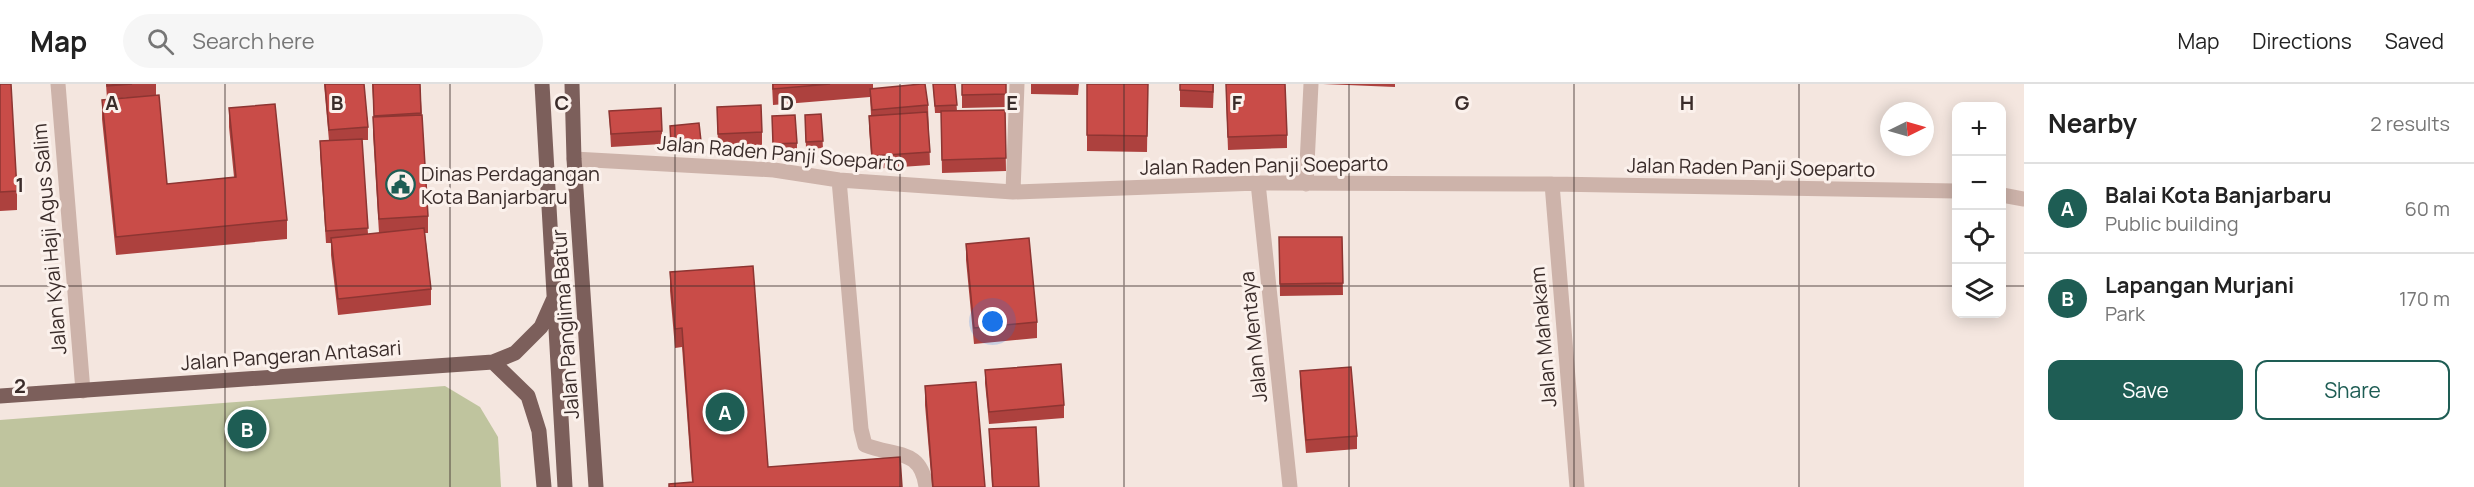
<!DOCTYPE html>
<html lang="en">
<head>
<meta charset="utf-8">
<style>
  :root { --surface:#fff; --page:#f6f6f6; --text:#222; --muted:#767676; --line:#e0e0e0; --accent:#1e5d54 }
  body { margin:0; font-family:Manrope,sans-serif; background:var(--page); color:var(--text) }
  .controls { position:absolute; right:18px; top:18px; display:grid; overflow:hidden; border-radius:12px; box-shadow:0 3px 15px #0003 }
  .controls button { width:54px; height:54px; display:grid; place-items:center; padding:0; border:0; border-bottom:2px solid var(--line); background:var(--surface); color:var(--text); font:30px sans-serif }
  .compass { position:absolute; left:1880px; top:18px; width:54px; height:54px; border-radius:50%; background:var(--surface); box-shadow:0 3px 15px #0003; rotate:85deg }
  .you { position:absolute; left:993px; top:238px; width:21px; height:21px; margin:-15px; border:4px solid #fff; border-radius:50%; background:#1a73e8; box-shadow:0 0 0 9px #1a73e833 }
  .badge { display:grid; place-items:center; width:39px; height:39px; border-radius:50%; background:var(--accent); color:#fff; font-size:20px; font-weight:700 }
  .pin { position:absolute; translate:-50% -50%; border:3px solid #fff; box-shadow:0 2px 6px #0006 }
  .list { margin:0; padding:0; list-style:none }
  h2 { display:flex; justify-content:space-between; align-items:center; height:78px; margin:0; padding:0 24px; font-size:26px }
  h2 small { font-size:20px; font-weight:400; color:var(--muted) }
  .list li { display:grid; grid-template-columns:39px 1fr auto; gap:18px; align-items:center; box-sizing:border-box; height:90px; padding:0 24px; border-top:2px solid var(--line) }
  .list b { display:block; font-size:22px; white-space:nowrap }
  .list p { margin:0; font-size:20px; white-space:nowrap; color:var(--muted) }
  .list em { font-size:20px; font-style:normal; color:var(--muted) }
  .actions { display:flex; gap:12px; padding:18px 24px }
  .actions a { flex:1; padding:14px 0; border:2px solid var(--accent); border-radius:12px; text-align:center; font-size:21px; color:var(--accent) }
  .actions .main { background:var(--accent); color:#fff }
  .icon { flex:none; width:33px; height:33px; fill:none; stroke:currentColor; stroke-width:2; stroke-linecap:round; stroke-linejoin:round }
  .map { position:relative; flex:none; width:2024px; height:403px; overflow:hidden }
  header { display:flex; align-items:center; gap:36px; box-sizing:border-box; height:84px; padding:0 30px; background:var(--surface); border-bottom:2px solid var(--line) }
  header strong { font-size:28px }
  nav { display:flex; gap:33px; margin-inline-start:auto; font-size:21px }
  .search { width:420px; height:54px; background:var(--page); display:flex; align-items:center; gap:15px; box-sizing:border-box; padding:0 21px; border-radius:33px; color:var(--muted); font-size:22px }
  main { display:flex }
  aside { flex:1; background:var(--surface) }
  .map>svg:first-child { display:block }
  .green { fill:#bfc49e }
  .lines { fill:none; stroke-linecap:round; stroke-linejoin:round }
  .minor { stroke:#cdb3aa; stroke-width:15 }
  .major { stroke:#7c5f5b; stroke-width:15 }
  .wall { fill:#ad413e }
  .building { fill:#c94c48; stroke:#8d3532; stroke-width:1.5 }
  .grid { fill:none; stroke:#3a2c2a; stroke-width:1.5; stroke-opacity:0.55 }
  .labels { text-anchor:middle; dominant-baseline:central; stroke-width:6; stroke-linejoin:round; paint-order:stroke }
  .street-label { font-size:20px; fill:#3a2c2a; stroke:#fbf1ec }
  .poi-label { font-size:20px; fill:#3a2c2a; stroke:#fbf1ec; text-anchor:start }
  .grid-label { font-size:20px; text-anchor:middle; font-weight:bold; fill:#3a2c2a; stroke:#fbf1ec; stroke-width:6; stroke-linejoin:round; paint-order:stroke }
</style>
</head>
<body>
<header>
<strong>Map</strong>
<div class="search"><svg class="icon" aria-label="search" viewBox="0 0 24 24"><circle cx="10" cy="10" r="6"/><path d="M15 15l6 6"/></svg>Search here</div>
<nav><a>Map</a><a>Directions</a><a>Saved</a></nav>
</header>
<main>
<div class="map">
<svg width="2024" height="403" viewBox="0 0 2024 403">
  <rect width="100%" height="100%" fill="#f4e6df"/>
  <!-- green -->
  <path class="green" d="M445 302 480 323 498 353 501 403H0V336Z"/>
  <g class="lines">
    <!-- minor -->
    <path class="minor" d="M58 0 83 307
      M574 75 774 86 839 96 1013 108 1258 99 1552 100 1956 107
      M839 96 861 345 865 361C896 373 921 364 926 403
      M1258 99 1290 403
      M1306 100 1311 0
      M1552 100 1577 403
      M1013 108 1017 0
      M2002 111 2024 115"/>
    <!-- major -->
    <path class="major" d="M542 0 565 403
      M572 0 574 75 596 403
      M493 278 528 312 539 347 544 403
      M0 312 493 278 515 269 541 243 554 214"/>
  </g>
  <!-- wall -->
  <path class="wall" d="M0 0 17 107V126L0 127Z
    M106 0H156V11L167 100 234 93 229 43V24L287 136V155L116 171 102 35V16L152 12 107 15Z
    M324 0H364L368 43V56H362L368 150 379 149 373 50V33H374L372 0H420L428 132V149H425L431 205V221L338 231 331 171V159H326L320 70V57H329Z
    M772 0H873V5L928 21 930 81 872 85 869 44V32L871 31 870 13 773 21Z
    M933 0H955L957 27 1005 26 1006 87 942 89 941 29H935Z
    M962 0H1006V23L962 24Z
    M1031 0H1079L1078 11 1031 10Z
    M1087 0H1148L1147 68 1087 67Z
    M1180 0H1214L1213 24 1180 23Z
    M1323 0H1395V3Z
    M1226 11 1287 51V64L1228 66Z
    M717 23 762 48V61L718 63Z
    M609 27 662 47V60L611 63Z
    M821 30 823 64 806 65 805 31Z
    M772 32 797 59V67L773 68Z
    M670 42 701 57V64L671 67Z
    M1279 153H1342L1343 211 1280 212Z
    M966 160 1037 238V254L974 260 966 176Z
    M670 188 768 383 692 398 682 263 675 264 670 207Z
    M985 286 1064 321V334L989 340 985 299Z
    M1300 287 1357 352V365L1306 369 1300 300Z
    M925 302 985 403H932L925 321Z
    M989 345 1039 403H992Z"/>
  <!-- building -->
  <path class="building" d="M0 0H11L17 107 0 108Z
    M107 0H132L107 2Z
    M325 0H364L368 43 329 46Z
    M373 0H420L421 29 374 32Z
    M773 0H830L773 5Z
    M921 0H925L928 21 872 26 870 5Z
    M933 0H955L957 21 935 22Z
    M962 0H1006V10L962 11Z
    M1087 0H1148L1147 52 1087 51Z
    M1180 0H1213V8L1180 6Z
    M1226 0H1285L1287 51 1228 53Z
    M159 11 167 100 236 93 229 24 275 20 287 136 116 153 102 16Z
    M761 21 762 48 718 50 717 23Z
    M661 24 662 47 611 50 609 27Z
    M1005 26 1006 74 942 76 941 27Z
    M927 28 930 68 872 72 869 32Z
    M821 30 823 57 806 58 805 31Z
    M422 31 428 132 379 135 373 33Z
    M795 31 797 59 773 60 772 32Z
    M699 39 701 57 671 60 670 42Z
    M362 55 368 144 326 147 320 57Z
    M424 144 431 205 338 215 331 154Z
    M1279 153H1342L1343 199 1280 200Z
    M1029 154 1037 238 974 244 966 160Z
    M753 182 768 383 900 373 902 403H669V400L693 398 682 244 675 245 670 188Z
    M1061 280 1064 321 989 328 985 286Z
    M1351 283 1357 352 1306 356 1300 287Z
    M976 298 985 403H933L925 302Z
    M1036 343 1039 403H993L989 345Z"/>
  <!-- grid -->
  <path class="grid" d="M225 0V403M450 0V403M675 0V403M900 0V403M1124 0V403M1349 0V403M1574 0V403M1799 0V403M0 202H1956M2002 202H2024"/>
  <!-- icons -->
  <defs>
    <symbol id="civic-ring" viewBox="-11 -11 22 22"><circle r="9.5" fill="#fbf1ec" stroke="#1e5d54" stroke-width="1.5"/><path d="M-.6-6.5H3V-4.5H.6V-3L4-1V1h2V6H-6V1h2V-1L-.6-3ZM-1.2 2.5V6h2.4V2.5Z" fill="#1e5d54"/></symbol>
  </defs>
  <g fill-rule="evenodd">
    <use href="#civic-ring" x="384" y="84" width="33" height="33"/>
  </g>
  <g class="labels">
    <!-- street labels -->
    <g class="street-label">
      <text transform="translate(781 69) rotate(5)">Jalan Raden Panji Soeparto</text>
      <text transform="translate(1264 81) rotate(-1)">Jalan Raden Panji Soeparto</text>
      <text transform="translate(1751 83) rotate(1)">Jalan Raden Panji Soeparto</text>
      <text transform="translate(49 155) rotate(-95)">Jalan Kyai Haji Agus Salim</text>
      <text transform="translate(565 240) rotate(-94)">Jalan Panglima Batur</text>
      <text transform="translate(1253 253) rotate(-96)">Jalan Mentaya</text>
      <text transform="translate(1543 253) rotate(-95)">Jalan Mahakam</text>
      <text transform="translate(291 271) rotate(-4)">Jalan Pangeran Antasari</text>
    </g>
    <!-- poi labels -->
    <g class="poi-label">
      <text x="421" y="89">Dinas Perdagangan<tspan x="421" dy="23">Kota Banjarbaru</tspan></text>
    </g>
  </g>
  <g class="grid-label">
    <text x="112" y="26">A</text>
    <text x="337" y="26">B</text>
    <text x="562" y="26">C</text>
    <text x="787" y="26">D</text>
    <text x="1012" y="26">E</text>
    <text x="1237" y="26">F</text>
    <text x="1462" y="26">G</text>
    <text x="1687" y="26">H</text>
    <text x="20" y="108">1</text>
    <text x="20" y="309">2</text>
  </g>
</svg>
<div class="controls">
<button>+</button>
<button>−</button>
<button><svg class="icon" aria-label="locate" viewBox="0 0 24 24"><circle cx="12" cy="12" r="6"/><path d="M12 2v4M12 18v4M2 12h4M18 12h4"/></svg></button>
<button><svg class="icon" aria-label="layers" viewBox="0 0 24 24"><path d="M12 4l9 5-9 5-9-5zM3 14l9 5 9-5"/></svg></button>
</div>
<svg class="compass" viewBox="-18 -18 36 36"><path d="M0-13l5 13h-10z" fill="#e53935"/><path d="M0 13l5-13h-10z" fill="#767676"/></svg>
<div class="you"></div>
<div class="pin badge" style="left:725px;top:328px">A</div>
<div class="pin badge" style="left:247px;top:345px">B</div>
</div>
<aside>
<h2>Nearby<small>2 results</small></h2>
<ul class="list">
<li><span class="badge">A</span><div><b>Balai Kota Banjarbaru</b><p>Public building</p></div><em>60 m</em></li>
<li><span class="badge">B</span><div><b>Lapangan Murjani</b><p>Park</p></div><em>170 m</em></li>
</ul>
<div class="actions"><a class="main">Save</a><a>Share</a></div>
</aside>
</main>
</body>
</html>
